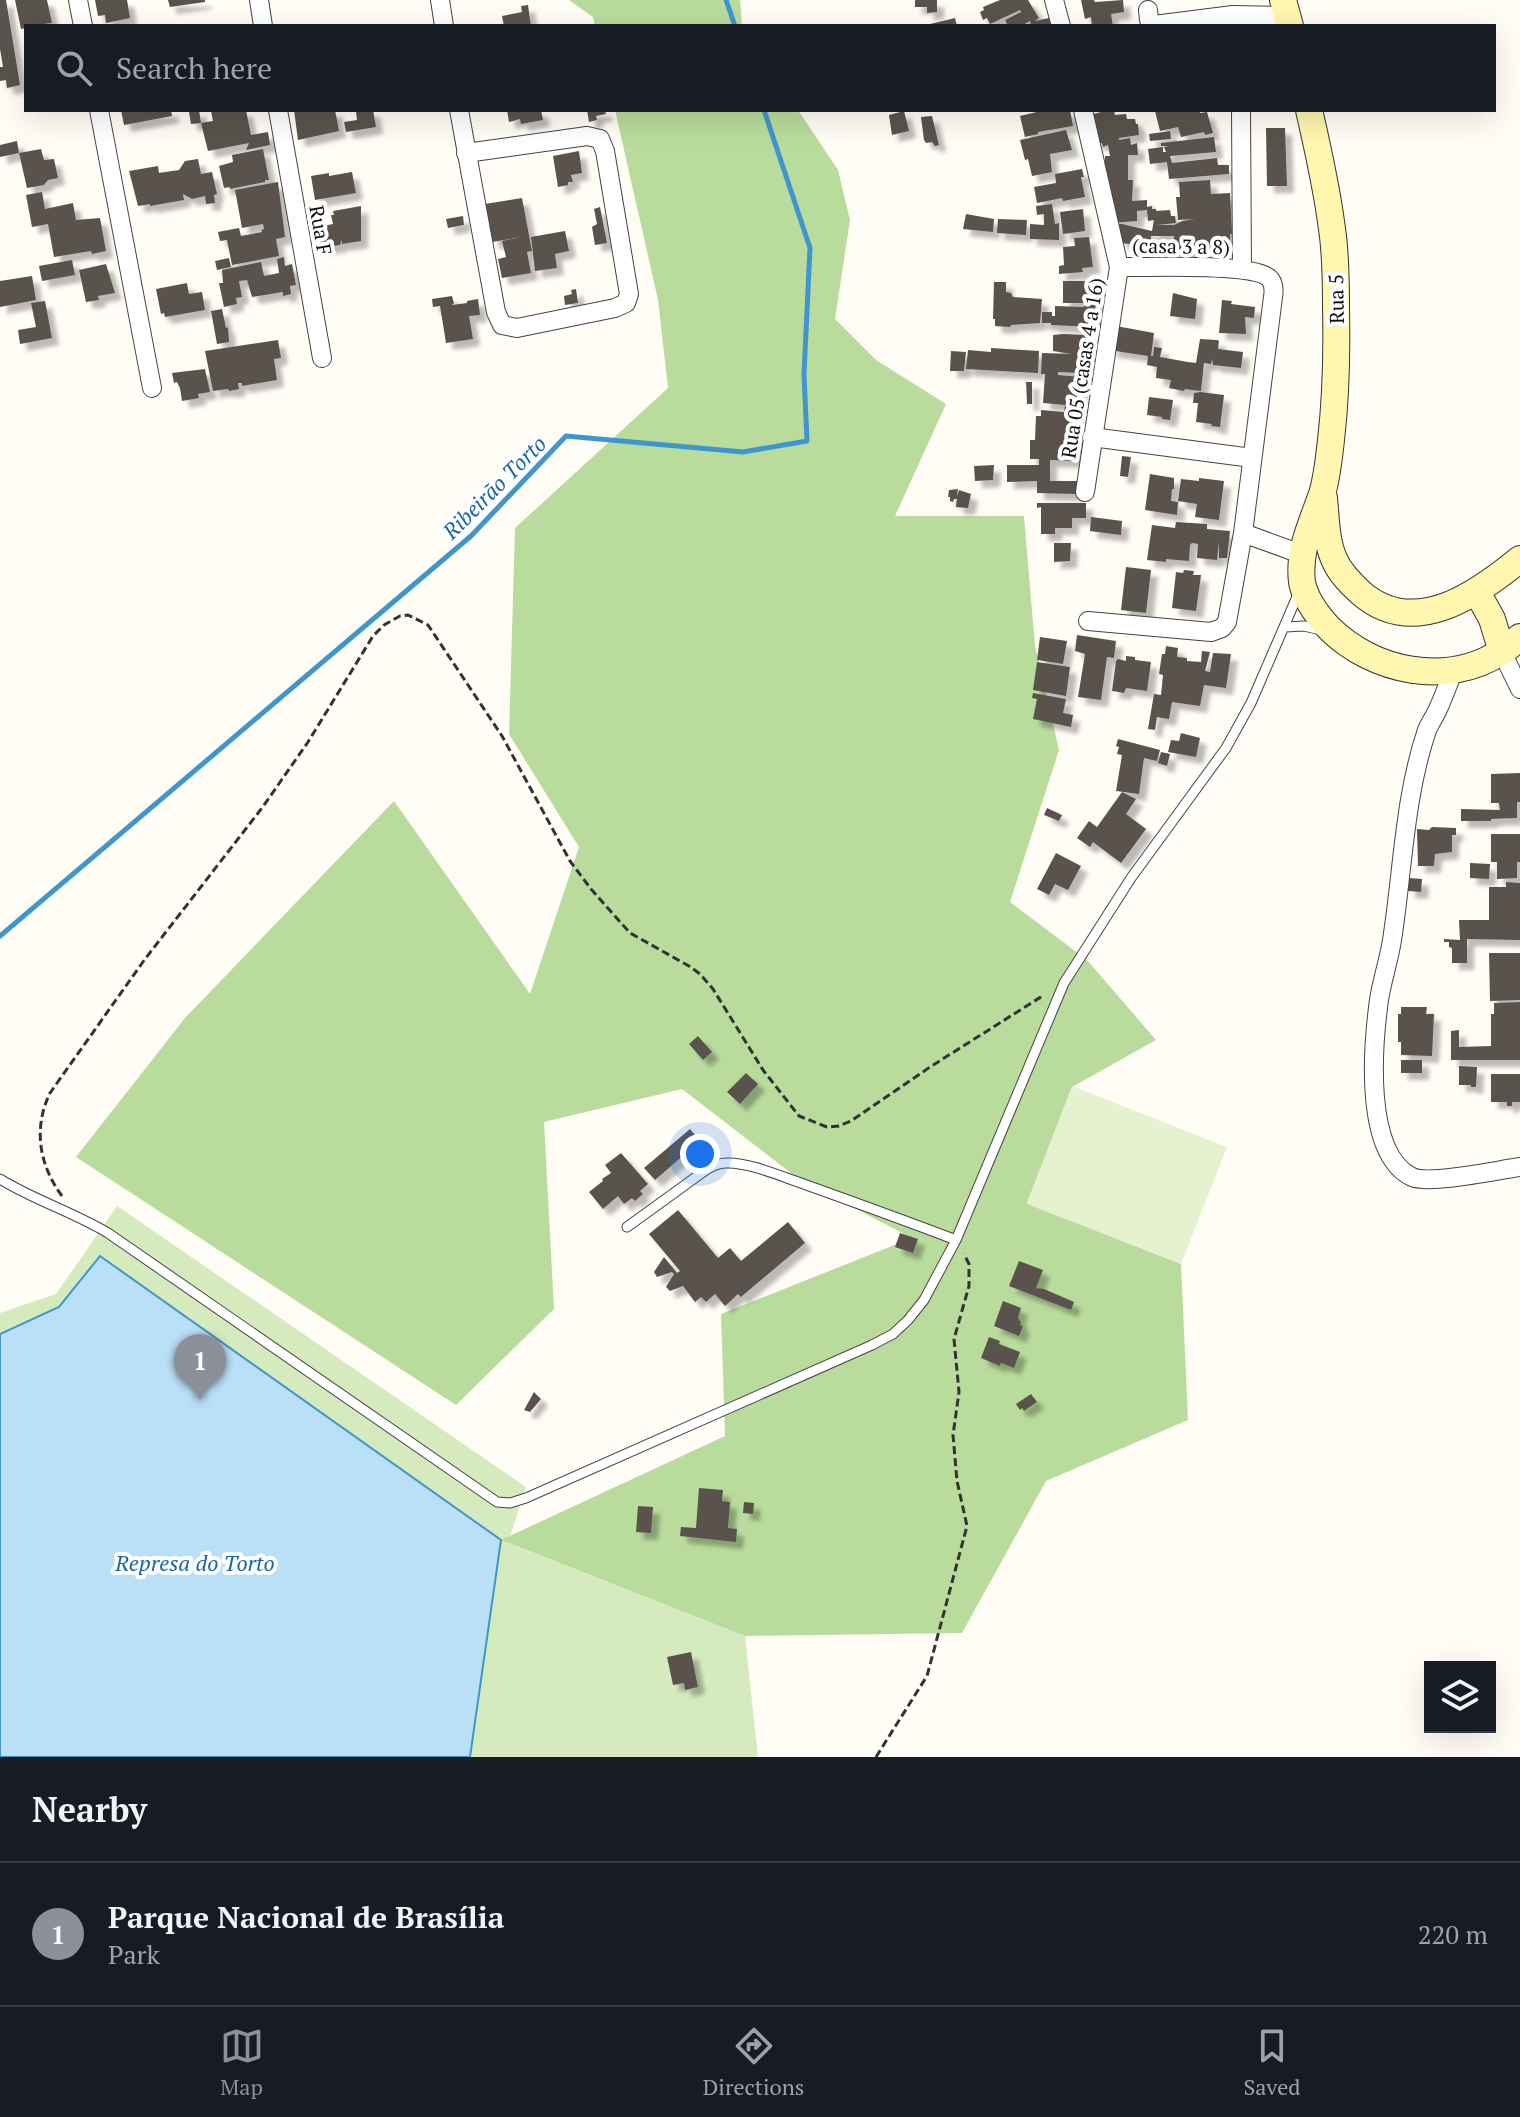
<!DOCTYPE html>
<html lang="en">
<head>
<meta charset="utf-8">
<style>
  :root { --surface:#171b24; --page:#242831; --text:#f1f3f6; --muted:#9ea1a6; --line:#363941; --accent:#8c9099 }
  body { margin:0; font-family:"PT Serif",serif; background:var(--page); color:var(--text) }
  .controls { position:absolute; right:24px; bottom:24px; display:grid; overflow:hidden; border-radius:0px; box-shadow:0 8px 32px #0002 }
  .controls button { width:72px; height:72px; display:grid; place-items:center; padding:0; border:0; border-bottom:2px solid var(--line); background:var(--surface); color:var(--text); font:40px sans-serif }
  .you { position:absolute; left:700px; top:1154px; width:28px; height:28px; margin:-20px; border:6px solid #fff; border-radius:50%; background:#1a73e8; box-shadow:0 0 0 12px #1a73e833 }
  .badge { display:grid; place-items:center; width:52px; height:52px; border-radius:50%; background:var(--accent); color:#fff; font-size:26px; font-weight:700 }
  .pin { position:absolute; translate:-50% -66px; filter:drop-shadow(0 2px 4px #0008) }
  .pin::after { content:''; position:absolute; top:42px; width:28px; height:24px; background:inherit; clip-path:polygon(0 0,100% 0,50% 100%) }
  .list { margin:0; padding:0; list-style:none }
  h2 { display:flex; justify-content:space-between; align-items:center; height:104px; margin:0; padding:0 32px; font-size:34px }
  h2 small { font-size:26px; font-weight:400; color:var(--muted) }
  .list li { display:grid; grid-template-columns:52px 1fr auto; gap:24px; align-items:center; box-sizing:border-box; height:144px; padding:0 32px; border-top:2px solid var(--line) }
  .list b { display:block; font-size:30px; white-space:nowrap }
  .list p { margin:0; font-size:26px; white-space:nowrap; color:var(--muted) }
  .list em { font-size:26px; font-style:normal; color:var(--muted) }
  .icon { flex:none; width:44px; height:44px; fill:none; stroke:currentColor; stroke-width:2; stroke-linecap:round; stroke-linejoin:round }
  .map { position:relative; flex:none; width:1520px; height:1757px; overflow:hidden }
  .search { position:absolute; background:var(--surface); box-shadow:0 8px 32px #0002; left:24px; right:24px; top:24px; height:88px; display:flex; align-items:center; gap:20px; box-sizing:border-box; padding:0 28px; border-radius:0px; color:var(--muted); font-size:30px }
  .sheet { height:248px; background:var(--surface) }
  nav { display:flex; justify-content:space-around; align-items:center; box-sizing:border-box; height:112px; border-top:2px solid var(--line); background:var(--surface); font-size:22px; color:var(--muted) }
  nav a { display:grid; justify-items:center; gap:4px }
  nav .on { color:var(--accent) }
  .map>svg:first-child { display:block }
  .green { fill:#d5ebbd }
  .forest { fill:#b9dc9c }
  .pitch { fill:#e6f2cf }
  .water { fill:#b9e0f7; stroke:#3f96cf; stroke-width:2 }
  .lines { fill:none; stroke-linecap:round; stroke-linejoin:round }
  .stream { stroke:#3f96cf; stroke-width:5 }
  .building { fill:#5a524d; filter:url(#shadow) }
  .lane-casing { stroke:#444; stroke-width:11 }
  .street-casing { stroke:#444; stroke-width:20 }
  .secondary-casing { stroke:#333; stroke-width:28 }
  .path { stroke:#333; stroke-width:3; stroke-dasharray:8 4; stroke-linecap:butt }
  .lane { stroke:#fff; stroke-width:9 }
  .street { stroke:#fff; stroke-width:18 }
  .secondary { stroke:#fff6b0; stroke-width:26 }
  .labels { text-anchor:middle; dominant-baseline:central; stroke-width:8; stroke-linejoin:round; paint-order:stroke }
  .street-label { font-size:20px; fill:#111; stroke:#fff }
  .water-label { font-size:22px; font-style:italic; fill:#1768a6; stroke:#fff }
</style>
</head>
<body>
<div class="map">
<svg width="1520" height="1757" viewBox="0 0 1520 1757">
  <defs>
    <filter id="shadow"><feDropShadow dx="7" dy="7" stdDeviation="2" flood-color="#0004"/></filter>
  </defs>
  <rect width="100%" height="100%" fill="#fffdf5"/>
  <!-- green -->
  <path class="green" d="M117 1206 526 1487 508 1543 745 1636 758 1757H470L494 1584 0 1757V1313L56 1294Z"/>
  <!-- forest -->
  <path class="forest" d="M569 0H740L742 26H595L593 17Z
    M615 110H798L838 170 850 220 835 319 876 360 946 404 895 516H1024L1035 646 1059 750 1010 902 1087 960 1156 1040 1072 1087 1027 1203 1181 1264 1188 1420 1046 1481 962 1633 745 1636 501 1540 725 1436 721 1314 912 1238 800 1180 682 1089 544 1122 554 1309 456 1405 76 1157 185 1018 394 801 530 994 579 847 509 734 515 528 668 388 658 300Z"/>
  <!-- pitch -->
  <path class="pitch" d="M1072 1086 1227 1147 1181 1264 1027 1204Z"/>
  <!-- water -->
  <path class="water" d="M100 1256 501 1540 470 1757H0V1334L59 1307Z"/>
  <g class="lines">
    <!-- stream -->
    <path class="stream" d="M726 0 735 26
      M0 936 471 536 566 436 743 452 807 441 804 374 810 248 764 110"/>
  </g>
  <!-- building -->
  <path class="building" d="M0 0H6L20 85 7 88 6 80 0 81V67H3L0 49Z
    M15 0H47L52 23 26 26V28L21 29Z
    M95 0H127L130 18 106 23 105 15 98 16Z
    M168 0H205V2L170 7Z
    M915 0H937V12L927 13V7H915Z
    M1000 0H1028L1039 18 1035 21 1049 18 1051 26H1031L1030 21 1021 26H1008L1005 20 1021 12 1020 10 990 24 987 18 983 20 980 12 984 10 983 7Z
    M1081 0H1094L1095 2 1123 0 1124 12 1111 14 1113 26H1092L1091 17 1085 19Z
    M528 5 531 26H504L502 16 522 12 521 6Z
    M955 18 957 26H926V25Z
    M121 110H171L172 116 124 125Z
    M199 110 201 123 191 124 189 112Z
    M246 110 251 135 268 132 270 145 246 150 249 143 208 151 201 123 213 121 211 111Z
    M294 110H335L339 131 298 140Z
    M364 110H373L376 127 346 132 344 122 357 120 356 112Z
    M507 110H541L543 120 521 124 520 119 509 122Z
    M587 110H605L606 114 596 116 597 120 589 122Z
    M1045 110H1070L1073 126 1038 132V134L1025 137 1020 116Z
    M1101 110H1114L1115 115 1126 114 1127 119H1135L1136 124H1138L1139 135 1119 138V140L1130 138 1131 145 1137 143 1138 155H1128V180H1133L1132 201 1147 200V207L1152 206V209H1156V211L1170 210 1171 216H1175L1176 223 1157 225H1174L1182 221 1195 219 1178 220 1176 197H1180L1179 182 1210 180 1211 194 1230 193 1232 234H1230V248L1187 252V256L1174 255V236H1151L1150 253H1142L1143 246 1122 243 1111 224H1122L1152 231 1154 220 1148 221 1147 210 1137 211V221L1113 223 1105 190V156H1110L1108 145 1103 147 1102 143 1096 144 1090 115 1101 112Z
    M1199 110 1200 113 1207 112 1213 133 1205 135 1204 132 1181 137 1178 127 1160 131 1155 111Z
    M904 111 909 131 892 135 889 115Z
    M932 116 939 145 935 146 932 142 926 143 924 140 921 117Z
    M1266 128H1285L1287 186H1267Z
    M1066 130 1072 150 1050 154 1052 172 1032 176 1028 159 1025 160 1020 140Z
    M1170 131 1171 139 1150 141 1149 134Z
    M1214 137 1216 152 1170 156 1172 163 1217 158 1218 165H1229V174L1169 179 1167 162 1150 164 1148 149 1163 147V152H1166L1164 147 1168 146H1161V143Z
    M17 141 19 153 0 157V145Z
    M41 149 44 160 54 159 58 178 48 180 44 185 27 188 19 153Z
    M263 149 269 180H265V182L230 189V187L224 188 219 166 233 162 232 155Z
    M579 151 582 173 571 175 573 182H568V185L558 187 553 156Z
    M198 159 201 174 212 172 217 194 214 195 215 203 206 204 205 196 192 199 183 194 184 200 150 206V204L138 206 129 171 158 166 159 173 179 170 185 161Z
    M1082 169 1084 177H1081L1085 197 1063 201 1062 198 1037 203 1034 187 1056 183 1055 174Z
    M352 172 356 193 315 200 311 176 329 173V176Z
    M278 182 285 237 276 239 279 256 232 265 227 240 220 241 218 232 239 228 241 236 262 232 261 230 264 229 263 224 242 228 235 190Z
    M42 192 45 209 73 203 76 220 100 218 106 251 92 254 91 251 54 257 48 224 32 227 26 195Z
    M522 198 532 251 527 252 531 273 502 278 498 259 506 257 502 241 521 237 492 242 485 204Z
    M1052 204 1055 224 1059 223V240L1030 239V224L1044 225V214L1037 215 1036 206Z
    M361 206V241L342 244V240L340 245 321 248 318 227 333 224 331 215H334L333 211Z
    M600 207 607 243 595 245 592 227 597 224 594 209Z
    M1083 209 1085 231 1063 234 1060 212Z
    M966 214 994 219 993 232 963 229Z
    M463 216 464 225 448 228 446 219Z
    M998 219 1027 220 1026 235 997 233Z
    M565 231 569 251 555 254 557 268 535 271 531 237Z
    M1089 237 1093 267 1082 268 1083 272 1059 274V266L1064 265 1063 247 1075 246 1074 238Z
    M284 257 285 266 292 264 296 285 290 286 291 294 283 296V292L252 297 247 280 239 281 242 297 236 298 237 304 224 307 219 283H223L222 270 261 262 264 276 279 273 277 259Z
    M229 258 231 267 217 270 215 261Z
    M72 260 75 275 42 281 39 266Z
    M106 264 115 293 98 296 99 300 86 302 79 270Z
    M32 276 36 300 0 307V281Z
    M1063 281H1097L1094 327 1051 325V323H1042V312H1052V316H1055V306L1084 307V303H1063Z
    M994 282H1006V292L1011 293 1013 297 1042 299 1040 323 1011 325 1010 327 995 326V319H993Z
    M187 283 189 294 202 292 205 310 165 317 164 313 161 314 156 289Z
    M576 289 578 303 565 305 564 296 572 294 571 290Z
    M1173 293 1197 299 1195 319 1170 316Z
    M452 296 454 303 452 305 467 303V301L478 299 480 315 469 316 473 339 446 343 440 306 433 307 432 299Z
    M1222 300 1232 301 1231 304 1255 307 1254 318 1245 317 1246 334 1219 333Z
    M45 301 52 338 20 344 18 330 36 327 31 303Z
    M222 309 226 328 228 327 229 342 217 344 211 311Z
    M1116 326 1154 333 1151 356H1153L1154 347 1162 348 1160 357 1188 362 1196 363 1200 339 1217 340 1219 341 1218 349 1243 352 1241 368 1213 365 1212 359 1211 364 1204 363 1201 391 1185 389 1184 391 1169 388 1171 380 1156 378 1157 367 1147 365 1148 356 1109 350Z
    M1063 334 1089 335V338H1094V353H1089L1088 376H1079V373L1058 372V375L1081 377 1079 406 1076 405 1074 428H1082V441L1079 461 1050 460V481H1077L1076 494 1037 493V481L1007 482V465H1039V459H1030V440H1035L1036 416H1041V410L1064 412 1065 405 1043 403 1045 374H1041L1042 353 1072 354 1053 351V335Z
    M278 340 281 358 274 359 277 380 242 386V383H238L239 389 229 391 228 389 213 391 205 351Z
    M991 348 1039 351 1038 373 966 369 968 350 991 352Z
    M951 351 966 352 964 371H950Z
    M205 369 210 392 198 394 199 398 182 401 180 388 177 382 174 383 172 373Z
    M1026 382H1032V404H1027Z
    M1200 392 1224 395 1220 427 1211 426 1212 424 1196 422 1198 403H1193L1194 393Z
    M1149 397 1173 400 1170 420 1162 419V417L1147 415Z
    M1122 456 1131 457 1128 477 1120 476Z
    M994 465 993 480 975 481 974 466Z
    M1150 474 1174 478V489H1172L1171 501 1178 502 1177 515 1145 510Z
    M1199 478 1224 481 1219 520 1195 517 1197 504 1178 501 1181 479 1199 481Z
    M958 489 957 496 959 490 971 494 968 508 956 507 957 499H954L953 502 950 501V497H948L949 490Z
    M1037 503H1086V518H1072V528H1055V534H1041V507L1037 508Z
    M1091 517 1122 521 1121 535 1090 531Z
    M1176 522 1207 524V529L1230 531 1227 558H1219V542L1217 560 1197 558 1198 544 1192 543 1190 545 1189 561 1166 559V562L1147 560 1152 525 1175 528Z
    M1054 543H1071L1070 561 1054 562Z
    M1126 567 1151 570 1146 613 1121 610Z
    M1184 570 1194 571 1193 575H1201L1196 611 1172 608 1176 572 1183 573Z
    M1077 635 1116 641 1114 658 1107 657 1101 700 1078 697 1085 654 1075 651Z
    M1040 637 1067 641 1063 664 1037 660Z
    M1166 646 1178 648 1177 657 1187 658V661L1201 662 1202 651 1210 652 1205 671 1210 672 1213 653 1231 654 1226 688 1204 685 1200 706 1172 702 1169 719 1157 717 1155 730 1148 729 1154 694 1161 695 1163 675 1159 674 1162 654H1165Z
    M1126 656 1135 657V660L1151 662 1147 691 1126 688 1124 693 1112 691 1116 661 1118 659 1126 661Z
    M1037 662 1070 667 1066 696 1033 690Z
    M1033 693 1066 699 1063 713 1073 715 1071 727 1033 719 1037 699 1032 698Z
    M1181 733 1200 738 1196 757 1168 752 1171 740 1179 741Z
    M1118 739 1160 750 1157 761 1144 758 1139 794 1116 791 1122 755 1117 754 1119 747 1116 746Z
    M1161 752 1170 754 1167 766 1158 763Z
    M1520 773V802H1517V818L1491 819V821H1461V809L1500 810 1499 803H1491V774Z
    M1122 792 1136 799 1126 814 1146 829 1121 863 1093 842 1090 847 1077 838 1089 821 1097 827Z
    M1047 808 1062 815 1059 821 1044 815Z
    M1432 827 1456 828V835H1452V852L1435 854 1434 866H1418L1417 829 1429 830Z
    M1491 834H1520V862H1517V878L1497 879V862H1491Z
    M1056 853 1081 866 1068 890 1055 884 1049 895 1037 889Z
    M1470 863 1490 864 1489 879 1470 878Z
    M1409 878 1422 879 1421 892 1408 891Z
    M1506 882 1520 883V940L1467 939V963H1452V948L1449 947V942H1444V939L1460 940 1459 920H1489V887H1506Z
    M1489 953H1520V1000L1490 1001Z
    M1520 1002V1060H1451V1031L1459 1030V1047L1491 1046V1014H1494V1003Z
    M1401 1007H1427L1426 1014H1434L1432 1056 1401 1055V1042H1398V1014H1401Z
    M698 1036 712 1052 703 1060 689 1044Z
    M1401 1060H1422V1073H1401Z
    M1459 1066 1477 1067 1476 1087H1471V1085H1459Z
    M746 1073 758 1084 740 1104 727 1092Z
    M1491 1074H1520V1102H1512V1106H1507V1102H1491Z
    M690 1129 700 1141 655 1180 644 1168Z
    M621 1153 648 1184 640 1191 643 1194 635 1201 632 1198 624 1204 618 1196 603 1209 589 1192 603 1181 602 1179 611 1173 605 1165Z
    M678 1210 718 1258 730 1248 741 1261 788 1222 805 1243 741 1297 738 1294 725 1306 715 1294 706 1302 701 1297 695 1302 683 1286 670 1291 666 1287 674 1274 672 1272 657 1277 654 1272 664 1257 677 1273 680 1271 649 1234Z
    M900 1233 918 1239 913 1253 895 1247Z
    M1019 1261 1043 1270 1036 1288 1044 1289 1074 1302 1071 1310 1009 1286Z
    M1003 1301 1021 1308 1018 1318 1021 1322 1020 1325 1023 1326 1019 1336 994 1326Z
    M989 1337 1000 1341 999 1344 1020 1352 1014 1368 1001 1363 1000 1366 981 1358Z
    M534 1392 541 1399 530 1412 524 1410Z
    M1031 1394 1037 1402 1024 1411 1022 1408 1020 1410 1016 1404Z
    M699 1488 723 1490 722 1501 730 1502 728 1528 737 1529 736 1542 680 1536 681 1527 696 1528Z
    M744 1502 754 1503 753 1514 743 1513Z
    M638 1506 653 1507 651 1533 636 1532Z
    M691 1652 698 1687 685 1690 684 1683 673 1685 667 1657Z"/>
  <g class="lines">
    <defs>
      <path id="lane" d="M1285 627 1304 626 1321 630
        M0 1179C34 1200 73 1212 108 1233L497 1502 510 1503 526 1498 872 1345 893 1334 908 1320 924 1300 956 1240 1064 983 1131 878 1226 748 1251 703 1299 592
        M627 1227 703 1172C710 1167 717 1163 726 1163 747 1162 778 1175 798 1182 851 1201 904 1220 956 1240"/>
      <path id="street" d="M78 0 83 26
        M259 0 263 26
        M440 0 444 26
        M1054 0 1061 26
        M1148 10 1149 20 1154 25 1233 15 1287 16
        M99 110 152 388
        M278 110 322 358
        M459 110 496 312 502 325 517 328 615 308 626 303 629 294 605 151 600 139 587 136 466 153
        M1083 110 1119 267 1085 492
        M1241 110 1242 269
        M1092 437 1252 458
        M1243 533 1301 554
        M1088 621 1211 632 1222 628 1227 622 1243 533 1273 297C1274 291 1274 284 1270 279 1255 262 1146 268 1119 267
        M1502 652 1520 689
        M1454 669C1449 682 1444 696 1438 709 1435 716 1430 723 1427 730 1404 798 1403 870 1392 940 1389 960 1382 980 1379 1000 1373 1044 1363 1153 1412 1177 1429 1185 1498 1170 1520 1167"/>
      <path id="secondary" d="M1283 0 1290 26
        M1309 110C1318 149 1327 189 1332 229 1336 255 1336 281 1336 307 1337 352 1336 397 1331 440 1329 458 1327 478 1322 494 1312 523 1298 550 1302 582 1305 599 1317 615 1329 628 1373 672 1447 687 1501 652 1508 648 1514 642 1520 637
        M1324 498C1326 518 1326 541 1334 559 1340 573 1350 583 1361 593 1414 639 1476 595 1520 559
        M1477 592 1492 619 1502 652"/>
    </defs>
    <!-- lane casing -->
    <use href="#lane" class="lane-casing"/>
    <!-- street casing -->
    <use href="#street" class="street-casing"/>
    <!-- secondary casing -->
    <use href="#secondary" class="secondary-casing"/>
    <!-- path -->
    <path class="path" d="M62 1196C39 1165 33 1128 50 1093L145 959 262 808 308 742 373 636 384 625 400 616 408 615 428 625 502 736 570 861 591 889 630 933 689 966 700 974 713 989 763 1070 799 1116 827 1127 839 1126 851 1121 930 1067 1044 995
      M876 1757 927 1676 967 1526 957 1481 953 1435 959 1392 954 1339 969 1286V1264L964 1254"/>
    <!-- lane -->
    <use href="#lane" class="lane"/>
    <!-- street -->
    <use href="#street" class="street"/>
    <!-- secondary -->
    <use href="#secondary" class="secondary"/>
  </g>
  <g class="labels">
    <!-- street labels -->
    <g class="street-label">
      <text transform="translate(321 230) rotate(80)">Rua F</text>
      <text transform="translate(1181 246) rotate(1)">(casa 3 a 8)</text>
      <text transform="translate(1336 299) rotate(-91)">Rua 5</text>
      <text transform="translate(1082 368) rotate(-81)">Rua 05 (casas 4 a 16)</text>
    </g>
    <!-- water labels -->
    <g class="water-label">
      <text transform="translate(494 487) rotate(-45)">Ribeirão Torto</text>
      <text x="195" y="1562">Represa do Torto</text>
    </g>
  </g>
</svg>
<div class="controls">
<button><svg class="icon" aria-label="layers" viewBox="0 0 24 24"><path d="M12 4l9 5-9 5-9-5zM3 14l9 5 9-5"/></svg></button>
</div>
<div class="you"></div>
<div class="pin badge" style="left:200px;top:1400px">1</div>
<div class="search"><svg class="icon" aria-label="search" viewBox="0 0 24 24"><circle cx="10" cy="10" r="6"/><path d="M15 15l6 6"/></svg>Search here</div>
</div>
<section class="sheet">
<h2>Nearby<small></small></h2>
<ul class="list">
<li><span class="badge">1</span><div><b>Parque Nacional de Brasília</b><p>Park</p></div><em>220 m</em></li>
</ul>
</section>
<nav>
<a class="on"><svg class="icon" aria-label="map" viewBox="0 0 24 24"><path d="M3 6l6-2 6 2 6-2v14l-6 2-6-2-6 2zM9 4v14M15 6v14"/></svg>Map</a>
<a><svg class="icon" aria-label="directions" viewBox="0 0 24 24"><path d="M12 3l9 9-9 9-9-9zM9 14v-3h6M13 9l2 2-2 2"/></svg>Directions</a>
<a><svg class="icon" aria-label="saved" viewBox="0 0 24 24"><path d="M7 4h10v16l-5-4-5 4z"/></svg>Saved</a>
</nav>
</body>
</html>
